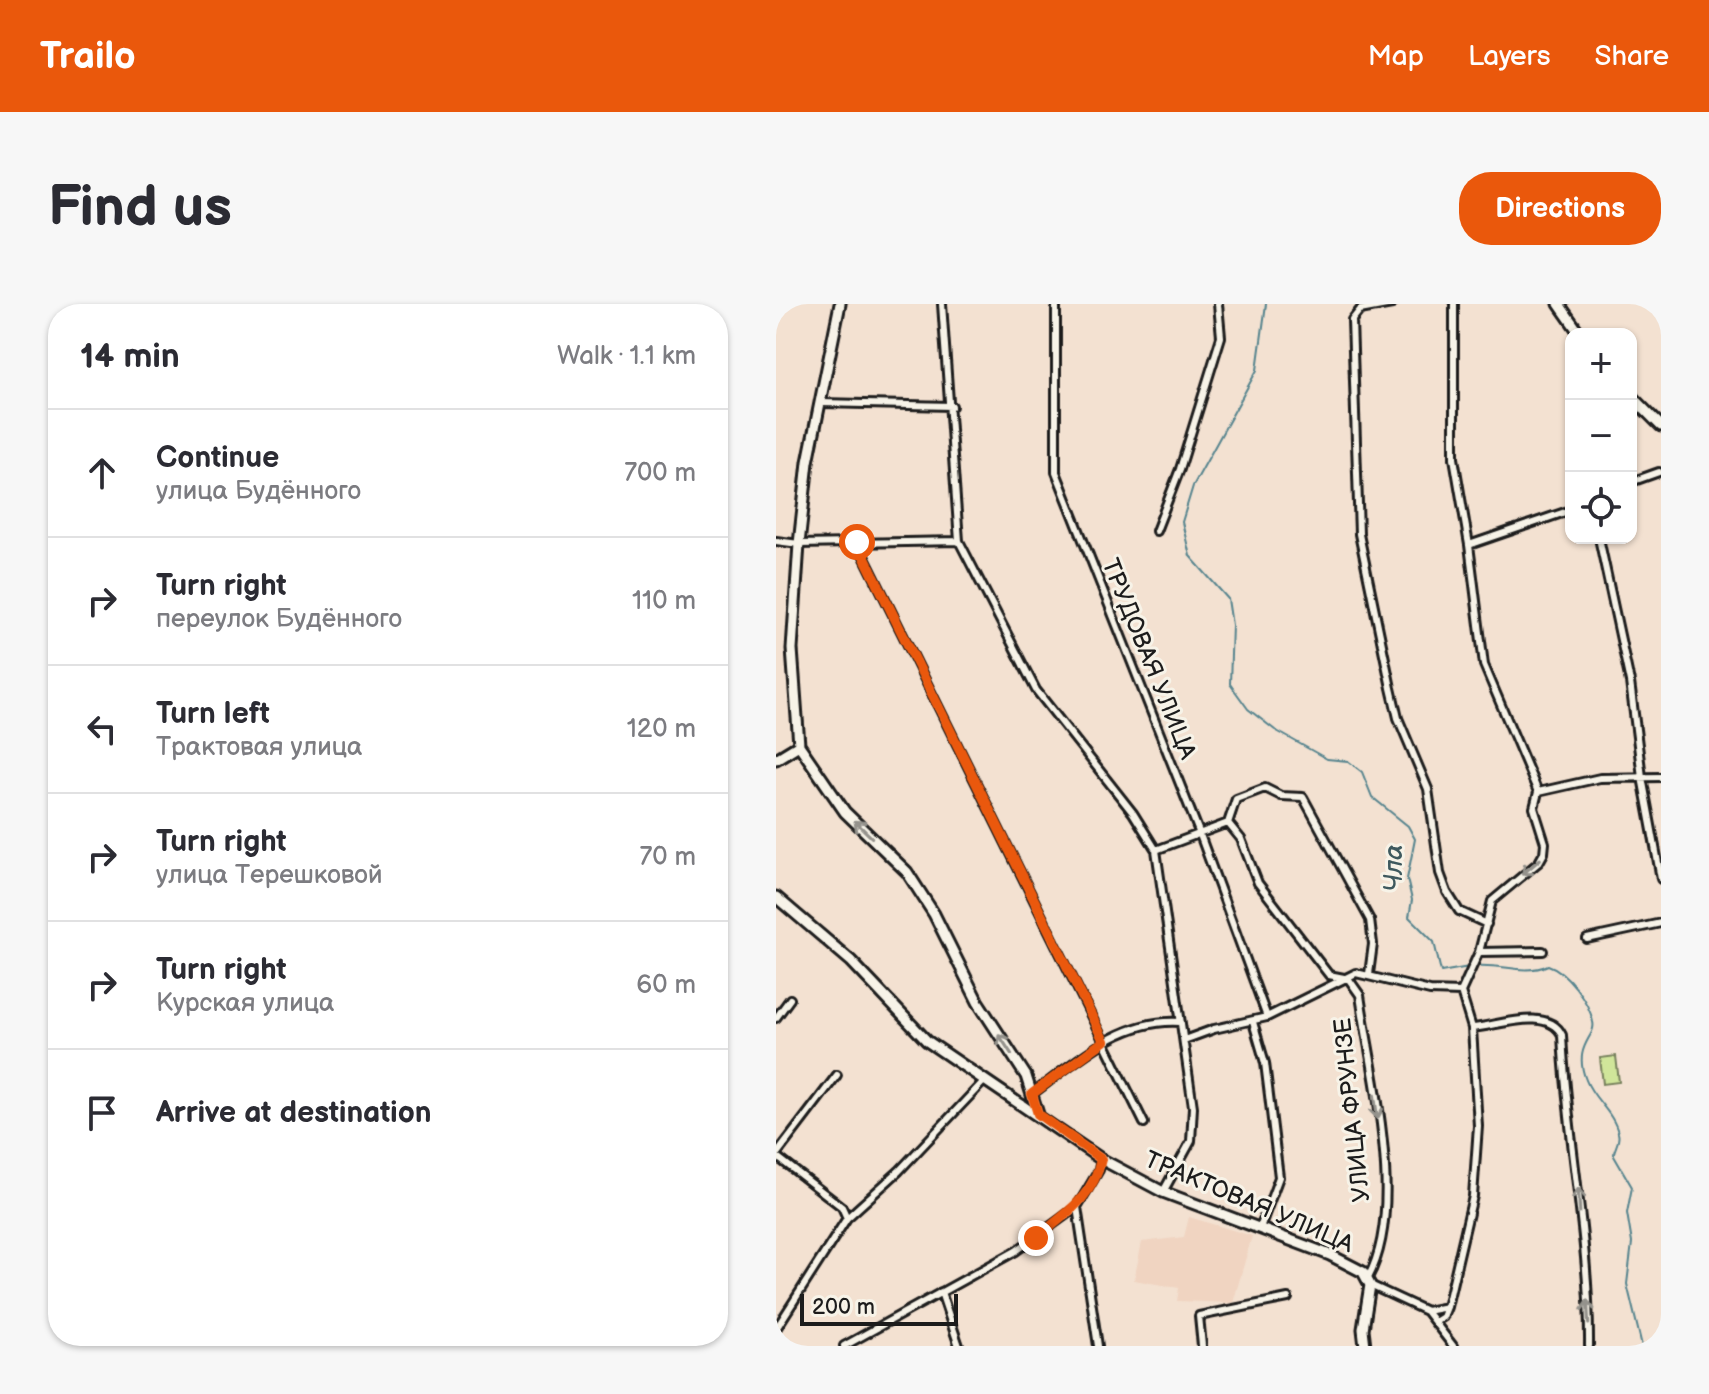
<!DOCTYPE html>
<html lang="en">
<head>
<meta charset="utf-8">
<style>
  :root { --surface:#fff; --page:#f7f7f7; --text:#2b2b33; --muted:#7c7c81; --line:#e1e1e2; --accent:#ea580c }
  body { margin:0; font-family:"Balsamiq Sans",sans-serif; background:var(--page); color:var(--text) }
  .controls { position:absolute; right:24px; top:24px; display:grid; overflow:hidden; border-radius:16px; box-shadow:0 2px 6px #0004 }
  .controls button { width:72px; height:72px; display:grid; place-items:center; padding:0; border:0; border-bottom:2px solid var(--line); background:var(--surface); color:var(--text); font:40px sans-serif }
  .scale { position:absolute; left:24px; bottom:20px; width:158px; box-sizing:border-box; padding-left:8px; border:4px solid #1c1c1c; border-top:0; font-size:22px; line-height:28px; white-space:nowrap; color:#1c1c1c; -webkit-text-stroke:6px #f7f3e8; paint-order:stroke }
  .stop { position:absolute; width:24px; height:24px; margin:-18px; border:6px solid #ea580c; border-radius:50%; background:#fff }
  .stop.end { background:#ea580c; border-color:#fff; box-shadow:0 2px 8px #0008 }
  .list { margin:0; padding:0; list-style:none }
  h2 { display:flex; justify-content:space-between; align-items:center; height:104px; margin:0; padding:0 32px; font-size:34px }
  h2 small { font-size:26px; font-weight:400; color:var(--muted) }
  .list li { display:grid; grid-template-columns:52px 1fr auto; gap:24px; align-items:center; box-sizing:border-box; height:128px; padding:0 32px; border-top:2px solid var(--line) }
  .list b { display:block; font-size:30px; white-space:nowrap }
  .list p { margin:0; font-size:26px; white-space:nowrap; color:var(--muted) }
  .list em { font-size:26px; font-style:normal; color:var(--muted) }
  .icon { flex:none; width:44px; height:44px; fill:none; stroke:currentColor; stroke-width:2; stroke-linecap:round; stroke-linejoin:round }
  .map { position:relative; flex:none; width:885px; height:1042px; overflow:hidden; border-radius:32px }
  header { display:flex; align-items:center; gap:48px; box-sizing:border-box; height:112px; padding:0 40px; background:var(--accent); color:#fff }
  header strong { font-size:38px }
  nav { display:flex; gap:44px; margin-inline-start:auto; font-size:28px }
  .intro { display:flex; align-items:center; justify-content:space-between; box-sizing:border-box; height:192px; padding:0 48px }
  h1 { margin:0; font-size:56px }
  .button { padding:20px 36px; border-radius:32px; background:var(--accent); color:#fff; font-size:28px; font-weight:700 }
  main { display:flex; gap:48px; padding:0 48px }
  aside { flex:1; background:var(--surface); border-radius:32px; box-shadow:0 2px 6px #0004 }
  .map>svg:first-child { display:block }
  .built { fill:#f0d4c1 }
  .green { fill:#d0e59a; stroke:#76805b; stroke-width:2 }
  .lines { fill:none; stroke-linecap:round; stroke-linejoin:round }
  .stream { stroke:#56848e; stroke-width:2 }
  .street-casing { stroke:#1c1c1c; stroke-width:12 }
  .secondary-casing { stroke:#1c1c1c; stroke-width:15 }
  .street { stroke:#f7f3e8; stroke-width:6 }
  .secondary { stroke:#f7f3e8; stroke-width:9 }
  .oneway { stroke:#94928c }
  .route { stroke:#ea580c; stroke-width:10 }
  .labels { text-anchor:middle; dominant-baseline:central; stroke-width:6; stroke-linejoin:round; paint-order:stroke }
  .street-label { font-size:24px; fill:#1c1c1c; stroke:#f7f3e8 }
  .water-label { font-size:26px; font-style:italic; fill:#3e595e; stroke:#f7f3e8 }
</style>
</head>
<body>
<header>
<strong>Trailo</strong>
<nav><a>Map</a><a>Layers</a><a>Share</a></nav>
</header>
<div class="intro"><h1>Find us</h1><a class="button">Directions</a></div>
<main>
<aside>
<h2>14 min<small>Walk · 1.1 km</small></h2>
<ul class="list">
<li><svg class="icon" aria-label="ahead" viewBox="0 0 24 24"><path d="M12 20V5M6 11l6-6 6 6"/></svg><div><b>Continue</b><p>улица Будённого</p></div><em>700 m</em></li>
<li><svg class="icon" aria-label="right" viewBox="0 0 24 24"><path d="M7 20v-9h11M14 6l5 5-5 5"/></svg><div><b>Turn right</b><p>переулок Будённого</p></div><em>110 m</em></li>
<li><svg class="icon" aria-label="left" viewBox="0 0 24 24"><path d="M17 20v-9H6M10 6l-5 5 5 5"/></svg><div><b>Turn left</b><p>Трактовая улица</p></div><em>120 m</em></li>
<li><svg class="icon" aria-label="right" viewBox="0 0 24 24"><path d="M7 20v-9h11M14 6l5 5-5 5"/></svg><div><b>Turn right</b><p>улица Терешковой</p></div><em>70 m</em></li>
<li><svg class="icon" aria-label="right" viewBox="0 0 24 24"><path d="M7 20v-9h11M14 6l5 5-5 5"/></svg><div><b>Turn right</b><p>Курская улица</p></div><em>60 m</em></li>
<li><svg class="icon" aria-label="arrive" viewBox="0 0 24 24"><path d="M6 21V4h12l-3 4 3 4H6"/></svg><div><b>Arrive at destination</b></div></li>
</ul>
</aside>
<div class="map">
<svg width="885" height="1042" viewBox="0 0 885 1042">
  <rect width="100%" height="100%" fill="#f3e1d1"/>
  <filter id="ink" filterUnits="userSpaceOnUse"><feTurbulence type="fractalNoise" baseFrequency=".0125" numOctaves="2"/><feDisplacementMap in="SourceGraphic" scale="16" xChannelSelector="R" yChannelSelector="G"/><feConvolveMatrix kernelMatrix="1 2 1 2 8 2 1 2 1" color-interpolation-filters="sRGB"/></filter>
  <g filter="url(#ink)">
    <!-- built -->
    <path class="built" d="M413 913 476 932 457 999 401 997 403 984 358 976 366 938 408 933Z"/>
    <!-- green -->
    <path class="green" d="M840 752 843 778 827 780 824 754Z"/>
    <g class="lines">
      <!-- stream -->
      <path class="stream" d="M490 0 481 66 417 182 406 218 414 252 452 295 456 321 454 380 472 405 499 426 551 455 572 457 586 468 596 493 632 522 639 535 631 575 636 596 633 613 658 638 665 668 693 663
        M699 662C725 659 748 672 772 661 791 667 813 698 817 718 821 733 796 741 810 776 817 795 838 809 842 829 845 839 837 843 838 852L856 883 851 909 856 939 851 980 866 1042"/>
      <defs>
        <path id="street" d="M166 0 183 237 260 386 357 509 380 546 417 803 415 837 387 888
          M280 0V168L423 528 491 713
          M616 0 584 6 576 16 583 230 615 384 622 414 652 485 664 569 671 588 683 607 711 620
          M678 0V154L693 241 708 361 762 488
          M45 99 176 102
          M855 178 883 168
          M380 227 404 165 445 33 442 0
          M823 234 854 378 866 473 885 575
          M0 237 23 240 183 237
          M81 238 368 819
          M693 241 795 206
          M452 519 465 535 482 579 553 671 568 674
          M380 546 452 519 460 495 489 484 505 492 527 493 594 616 597 640 593 670
          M811 635 885 619
          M703 648 767 647
          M572 674 584 691C595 770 631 902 592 974
          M685 688 703 648 716 597 763 558 768 549 769 539 758 504 762 488 824 474 885 473
          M0 714 14 695
          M477 718 489 759 503 873 484 924
          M696 724C722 722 772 702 786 731 791 835 814 938 813 1042
          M408 736 438 725 491 713 580 669 654 687 685 688
          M256 790C300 758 345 714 404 718
          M0 851 61 771
          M0 852 66 903 71 914
          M594 981 650 1007 677 1042
          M165 988 183 1042
          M650 1007 671 1003 697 892 702 822 696 724 685 688
          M659 1018 667 1013 671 1003
          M0 1025 71 914 123 867 209 776
          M68 1042 240 947 301 903
          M322 1042 301 903 323 866 325 855
          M426 1042 423 1012 512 994"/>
        <path id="secondary" d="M64 0 32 158 23 240 16 345 23 441 69 508 131 568 158 610 202 698 250 772 262 810
          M783 0 804 30
          M855 92 885 122
          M0 455 23 441
          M0 593 75 657 151 737 325 855 387 888 554 951 587 968 594 981 587 1025 589 1042"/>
      </defs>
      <!-- street casing -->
      <use href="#street" class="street-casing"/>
      <!-- secondary casing -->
      <use href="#secondary" class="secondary-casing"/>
      <!-- street -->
      <use href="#street" class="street"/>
      <!-- secondary -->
      <use href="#secondary" class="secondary"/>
    </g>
    <!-- one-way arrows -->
    <defs><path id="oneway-shaft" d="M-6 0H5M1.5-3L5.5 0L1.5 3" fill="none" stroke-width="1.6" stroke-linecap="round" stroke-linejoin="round" transform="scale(2)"/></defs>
    <g class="oneway">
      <use href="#oneway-shaft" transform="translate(87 525) rotate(-136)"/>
      <use href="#oneway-shaft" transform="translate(755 563) rotate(140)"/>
      <use href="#oneway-shaft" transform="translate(229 740) rotate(-123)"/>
      <use href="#oneway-shaft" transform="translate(600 803) rotate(82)"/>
      <use href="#oneway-shaft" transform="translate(803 896) rotate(-94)"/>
      <use href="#oneway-shaft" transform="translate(812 1008) rotate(-93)"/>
    </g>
  </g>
  <g class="lines" filter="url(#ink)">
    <!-- route -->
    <path class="route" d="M81 238 328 737 256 790 262 810 325 855C318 893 288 911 260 934"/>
  </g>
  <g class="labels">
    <!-- street labels -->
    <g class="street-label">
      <text transform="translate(373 355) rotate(68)">ТРУДОВАЯ УЛИЦА</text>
      <text transform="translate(576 806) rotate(-96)">УЛИЦА ФРУНЗЕ</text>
      <text transform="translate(473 898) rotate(23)">ТРАКТОВАЯ УЛИЦА</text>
    </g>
    <!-- water labels -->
    <g class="water-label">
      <text transform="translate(618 564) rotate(-90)">Чла</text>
    </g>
  </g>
</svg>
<div class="controls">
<button>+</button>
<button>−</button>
<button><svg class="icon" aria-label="locate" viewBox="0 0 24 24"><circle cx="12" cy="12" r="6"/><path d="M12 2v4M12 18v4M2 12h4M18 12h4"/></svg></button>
</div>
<div class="scale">200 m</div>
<div class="stop" style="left:81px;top:238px"></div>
<div class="stop end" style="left:260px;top:934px"></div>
</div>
</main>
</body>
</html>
